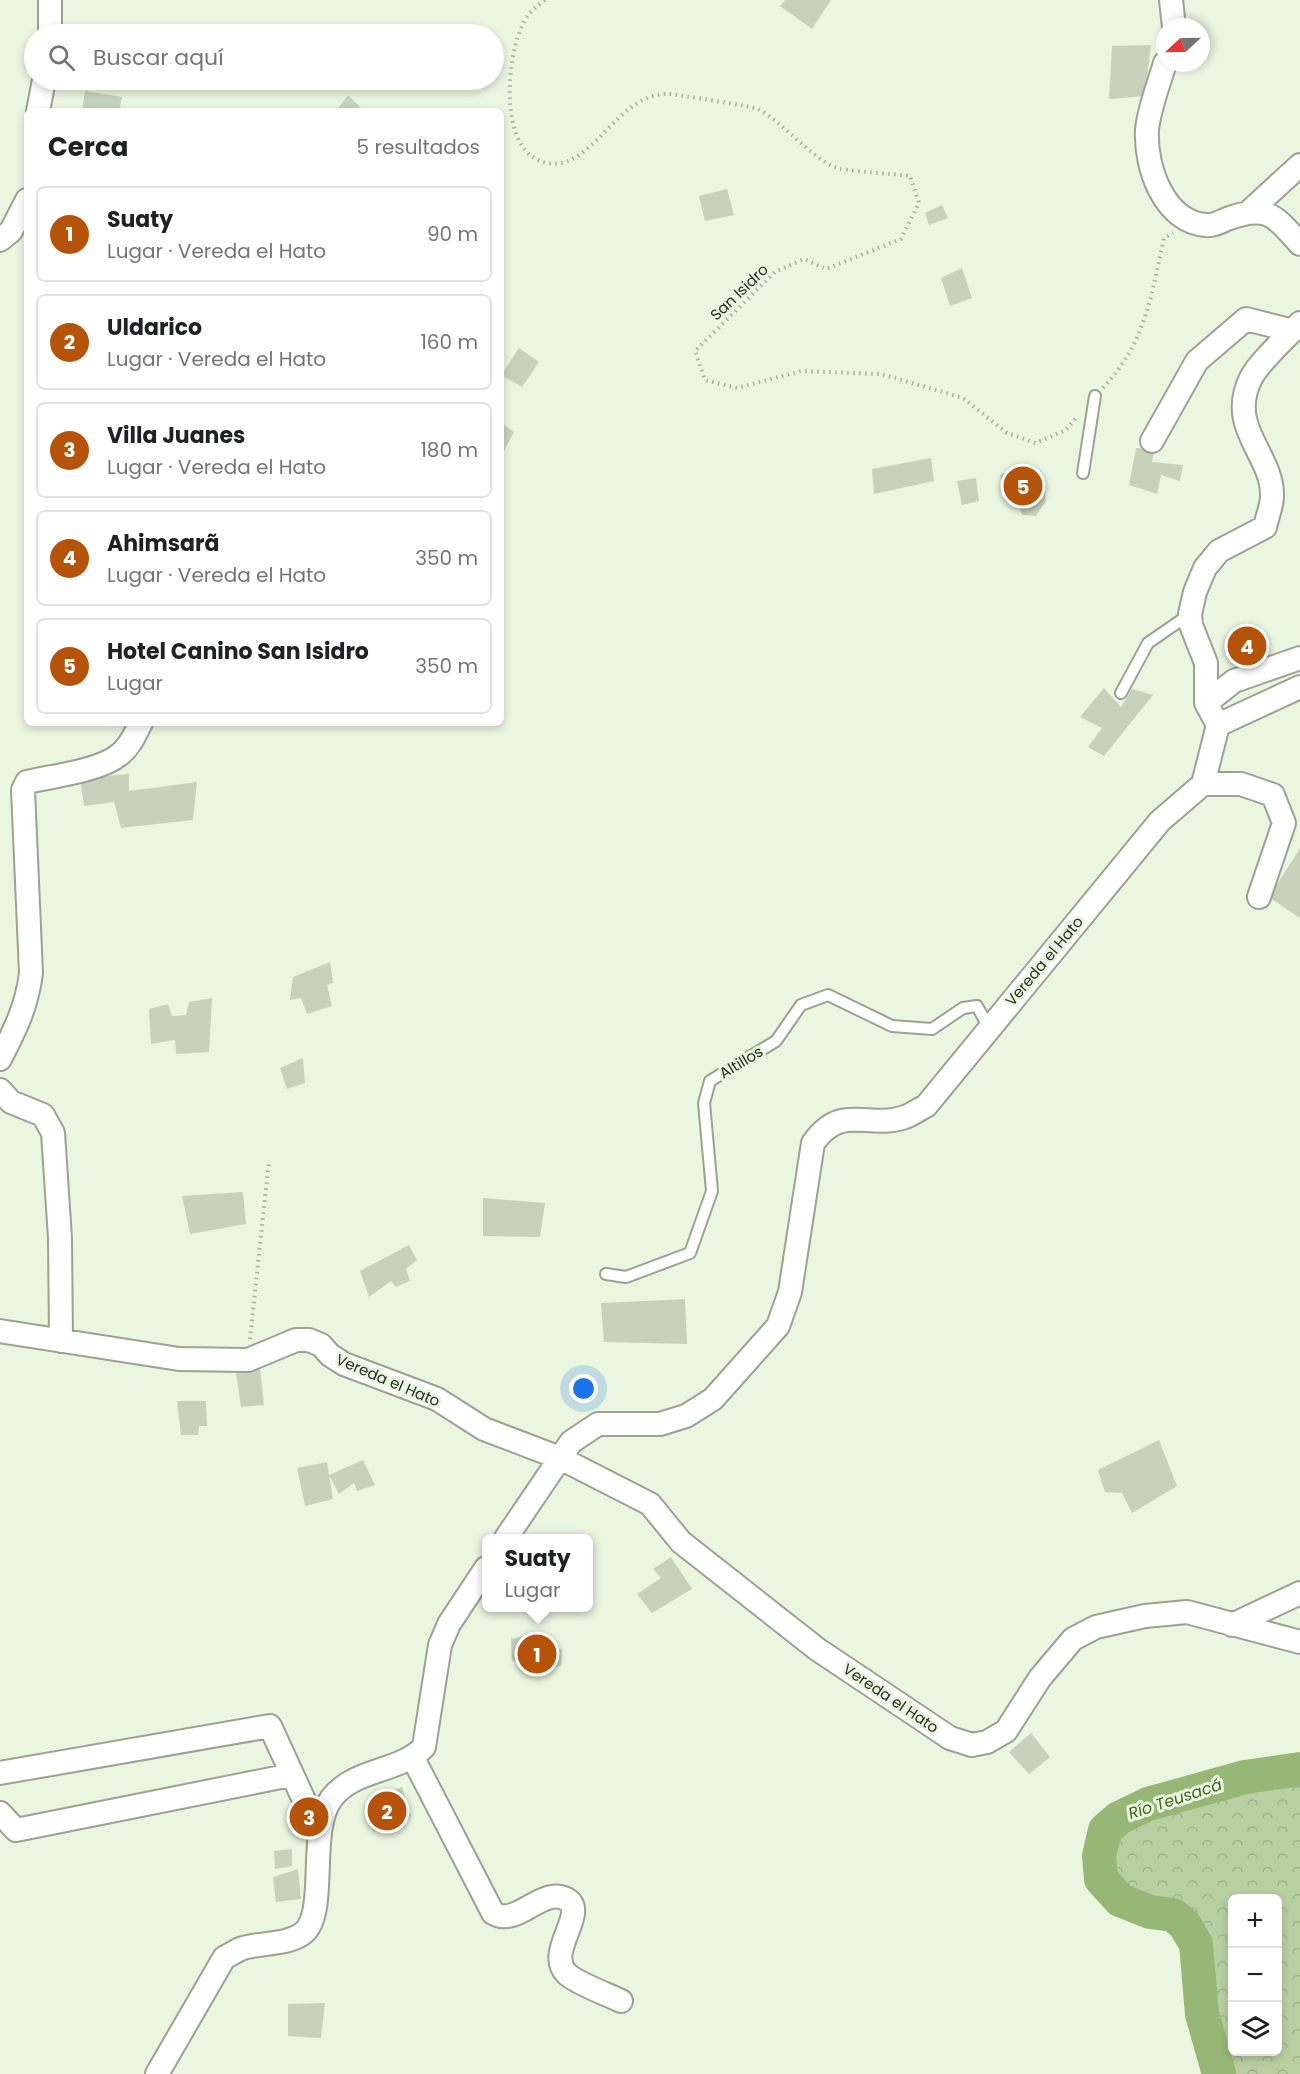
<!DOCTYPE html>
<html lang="es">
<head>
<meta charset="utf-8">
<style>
  :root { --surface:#fff; --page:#f6f6f6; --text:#202124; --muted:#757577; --line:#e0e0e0; --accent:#b45309 }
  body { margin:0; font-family:Poppins,sans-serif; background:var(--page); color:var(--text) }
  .controls { position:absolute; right:18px; bottom:18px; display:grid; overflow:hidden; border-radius:9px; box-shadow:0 3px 9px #0003 }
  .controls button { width:54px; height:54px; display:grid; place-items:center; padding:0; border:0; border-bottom:2px solid var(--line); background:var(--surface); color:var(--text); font:30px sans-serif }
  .compass { position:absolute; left:1156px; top:18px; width:54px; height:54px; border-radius:50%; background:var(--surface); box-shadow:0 3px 9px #0003; rotate:248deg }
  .you { position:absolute; left:584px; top:1389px; width:21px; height:21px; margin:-15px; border:4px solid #fff; border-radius:50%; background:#1a73e8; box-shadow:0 0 0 9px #1a73e833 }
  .badge { display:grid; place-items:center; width:39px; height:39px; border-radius:50%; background:var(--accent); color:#fff; font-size:20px; font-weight:700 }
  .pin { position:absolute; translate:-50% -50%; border:3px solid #fff; box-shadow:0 2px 6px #0006 }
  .popup { position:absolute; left:482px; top:1534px; width:111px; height:78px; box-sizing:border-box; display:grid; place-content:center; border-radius:9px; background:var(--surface); filter:drop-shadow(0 2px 4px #0005); font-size:20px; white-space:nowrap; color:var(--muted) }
  .popup b { font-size:22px; color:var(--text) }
  .popup::after { content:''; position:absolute; left:50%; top:100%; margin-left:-12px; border:12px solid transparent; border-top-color:var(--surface) }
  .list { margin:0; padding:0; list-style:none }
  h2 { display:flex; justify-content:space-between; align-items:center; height:78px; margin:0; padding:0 24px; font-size:26px }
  h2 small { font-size:20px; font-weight:400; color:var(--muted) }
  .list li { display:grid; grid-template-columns:39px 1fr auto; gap:18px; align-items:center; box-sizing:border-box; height:96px; margin:0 12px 12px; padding:0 12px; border:2px solid var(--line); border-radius:9px }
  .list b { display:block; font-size:22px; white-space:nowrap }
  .list p { margin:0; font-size:20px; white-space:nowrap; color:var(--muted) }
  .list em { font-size:20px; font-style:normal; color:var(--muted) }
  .icon { flex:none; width:33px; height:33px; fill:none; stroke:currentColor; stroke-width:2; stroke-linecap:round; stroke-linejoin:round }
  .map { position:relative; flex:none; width:1300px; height:2074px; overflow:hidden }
  .search { position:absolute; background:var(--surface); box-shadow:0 3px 9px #0003; left:24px; top:24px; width:480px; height:66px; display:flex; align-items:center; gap:15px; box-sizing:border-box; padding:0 21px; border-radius:33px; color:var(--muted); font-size:22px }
  .panel { position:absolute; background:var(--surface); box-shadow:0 3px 9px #0003; left:24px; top:108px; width:480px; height:618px; border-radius:9px }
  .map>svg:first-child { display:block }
  .park { fill:url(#park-crowns); fill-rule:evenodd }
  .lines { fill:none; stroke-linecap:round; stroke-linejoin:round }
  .river { stroke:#96b776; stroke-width:34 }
  .building { fill:#c7d2bd }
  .service-casing { stroke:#99a490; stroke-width:14 }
  .minor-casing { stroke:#99a490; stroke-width:26 }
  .path { stroke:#a7b09f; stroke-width:4; stroke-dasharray:1.5 4.5; stroke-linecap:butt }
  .service { stroke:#fff; stroke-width:10 }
  .minor { stroke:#fff; stroke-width:22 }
  .labels { text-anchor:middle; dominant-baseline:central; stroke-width:6; stroke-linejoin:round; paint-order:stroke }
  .street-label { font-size:15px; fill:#2a2e26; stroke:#eaf6e0 }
  .water-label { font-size:16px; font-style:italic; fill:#44611e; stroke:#eaf6e0 }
</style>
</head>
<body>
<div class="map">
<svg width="1300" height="2074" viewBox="0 0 1300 2074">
  <defs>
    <pattern id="park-crowns" width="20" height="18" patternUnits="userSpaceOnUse" patternTransform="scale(1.5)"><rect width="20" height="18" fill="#b8cfa2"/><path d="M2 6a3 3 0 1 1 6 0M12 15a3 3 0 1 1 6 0" fill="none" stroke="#9eb28b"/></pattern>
  </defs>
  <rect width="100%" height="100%" fill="#eaf6e0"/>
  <!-- park -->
  <path class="park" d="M1300 1768V2074H1219L1190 1958 1162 1904 1121 1893 1094 1869 1088 1842C1159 1789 1212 1773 1300 1768ZM1232 1898H1278V2052H1232Z"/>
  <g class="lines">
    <!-- river -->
    <path class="river" d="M1219 2074 1202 2014 1196 1944 1184 1924 1173 1915 1150 1912 1120 1900 1101 1879 1099 1856 1105 1830 1119 1818 1148 1804 1245 1777 1300 1769"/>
  </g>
  <!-- building -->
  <path class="building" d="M785 0H831L812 29 780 6Z
    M1151 45 1145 96 1109 99 1112 46Z
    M85 91 122 97 119 111H82Z
    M348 95 360 107 356 111H336Z
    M727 189 734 215 705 221 699 196Z
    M942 205 948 218 929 225 925 213Z
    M962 268 972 298 950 306 941 278Z
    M519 348 539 362 522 387 501 375Z
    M501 423 514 432 504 451 501 449Z
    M1136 448 1154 450 1152 462 1183 465 1180 481 1161 475 1157 494 1129 485Z
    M931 458 934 481 874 494 872 469Z
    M1019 467 1028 476 1041 471 1046 501 1036 516 1022 515 1016 496 1006 503 1000 475Z
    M976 478 979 501 962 505 957 481Z
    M1252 624 1266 656 1240 664 1228 635Z
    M1104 688 1121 707 1132 689 1153 695 1104 756 1088 747 1102 728 1080 717Z
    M129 774V791L197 782 193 820 121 828 114 802 84 806 80 778Z
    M1300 848V918L1269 897Z
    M330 962 333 983 327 985 332 1006 307 1014 301 998 290 1000 293 977Z
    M212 998 209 1052 176 1054 175 1040 151 1044 149 1009 168 1004 172 1016 186 1015 189 1002Z
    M303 1058 305 1083 287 1089 280 1068Z
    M243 1192 246 1224 190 1234 182 1196Z
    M483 1198 545 1203 540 1237 483 1236Z
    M409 1245 417 1260 406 1269 410 1281 396 1287 391 1281 369 1297 360 1271Z
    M685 1299 687 1344 604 1342 601 1303Z
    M260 1368 264 1405 241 1407 236 1373Z
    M177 1401H206L207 1426H199L198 1435H181Z
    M1159 1440 1177 1486 1132 1513 1122 1493 1105 1492 1098 1470Z
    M363 1460 375 1485 357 1491 354 1483 339 1494 329 1475Z
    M327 1462 333 1499 305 1506 297 1468Z
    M671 1557 692 1589 652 1613 637 1594 661 1578 653 1569Z
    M542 1632 546 1649H562L561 1665 543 1675 535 1659 512 1661 511 1639Z
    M1031 1733 1050 1757 1029 1774 1009 1752Z
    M402 1787 411 1816 374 1832 364 1806Z
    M292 1849V1866L275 1869 274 1851Z
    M298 1869 301 1899 276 1902 273 1877Z
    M325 2003 321 2038 288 2036V2004Z"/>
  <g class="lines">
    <defs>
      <path id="service" d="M1083 473 1095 396
        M1121 693 1148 643 1190 614
        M606 1274 626 1277 690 1253 712 1191 704 1103 710 1081 776 1041 801 1005 828 995 892 1026 932 1029 963 1008 977 1006 989 1028"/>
      <path id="minor" d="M1171 0 1174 27
        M50 34V0
        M1165 63C1159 84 1149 108 1147 130 1145 167 1164 222 1206 225 1213 226 1220 222 1227 219 1267 204 1274 215 1300 244
        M38 111 44 80
        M1251 210 1300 165
        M0 240 11 231 27 200
        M1152 441 1197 361 1246 319 1293 331
        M1206 703 1234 681 1300 658
        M1218 725 1300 687
        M1203 784H1241L1273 795 1284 823 1259 897
        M0 1059C15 1030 27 1006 31 973L23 790 27 782C53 776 99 771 119 755 130 747 135 734 141 723
        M0 1090 11 1102 43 1115 53 1133 60 1238 61 1341
        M0 1331 179 1359 248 1360 296 1340H309L321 1345 330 1355 344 1364 437 1399 484 1429 560 1458 650 1504 681 1542 817 1649 950 1738 972 1745 987 1742 1006 1731 1040 1678 1073 1639 1096 1627 1145 1616 1187 1612 1300 1642
        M506 1538 571 1442 598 1424H660L686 1416 713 1399 778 1326 790 1292 813 1143C842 1102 868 1130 905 1117 912 1115 919 1109 926 1106L1160 821 1203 784 1218 725 1206 703V663L1191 625 1190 614 1195 592 1205 568 1219 551 1265 527C1267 517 1272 506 1272 496 1273 454 1226 428 1251 378 1258 363 1288 336 1300 323
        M1232 1625 1300 1593
        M413 1758 493 1913C517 1928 542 1886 566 1899 590 1912 544 1952 567 1974 578 1984 607 1994 621 2001
        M0 1773 270 1726 309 1811
        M0 1813 16 1830 291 1775
        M157 2074 224 1958C229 1955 235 1952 240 1949 259 1942 284 1946 302 1934 329 1916 307 1832 331 1799 354 1768 399 1773 424 1747L440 1645 449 1624 486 1568"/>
    </defs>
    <!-- service casing -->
    <use href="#service" class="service-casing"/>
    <!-- minor casing -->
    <use href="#minor" class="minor-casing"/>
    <!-- path -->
    <path class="path" d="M545 0C536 7 529 12 524 22 506 55 497 154 547 163 593 172 616 93 668 94 676 94 754 107 758 109 785 124 806 153 834 167 842 171 896 174 910 176L919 203 901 239 826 269 804 259 775 272 695 351 705 380 737 388 801 371 881 374 963 398 1007 433 1036 443 1066 430 1076 418
      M1103 388C1146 342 1151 296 1164 238L1173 233
      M250 1339 269 1160"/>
    <!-- service -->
    <use href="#service" class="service"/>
    <!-- minor -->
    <use href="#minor" class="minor"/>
  </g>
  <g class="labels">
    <!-- street labels -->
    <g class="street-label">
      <text transform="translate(739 292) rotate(-44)">San Isidro</text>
      <text transform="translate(1044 961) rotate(-50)">Vereda el Hato</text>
      <text transform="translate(741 1062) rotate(-31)">Altillos</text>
      <text transform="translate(388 1380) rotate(23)">Vereda el Hato</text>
      <text transform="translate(891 1698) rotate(34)">Vereda el Hato</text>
    </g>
    <!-- water labels -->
    <g class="water-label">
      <text transform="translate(1175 1799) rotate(-18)">Río Teusacá</text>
    </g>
  </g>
</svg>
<div class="controls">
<button>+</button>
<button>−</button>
<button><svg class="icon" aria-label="layers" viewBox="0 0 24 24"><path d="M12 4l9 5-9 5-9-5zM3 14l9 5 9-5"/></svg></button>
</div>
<svg class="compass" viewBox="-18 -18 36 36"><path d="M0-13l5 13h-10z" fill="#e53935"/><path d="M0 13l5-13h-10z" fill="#757577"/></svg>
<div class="you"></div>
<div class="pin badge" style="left:537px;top:1654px">1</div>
<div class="popup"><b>Suaty</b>Lugar</div>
<div class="pin badge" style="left:387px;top:1811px">2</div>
<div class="pin badge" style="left:309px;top:1817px">3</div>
<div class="pin badge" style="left:1247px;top:646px">4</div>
<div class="pin badge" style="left:1023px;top:486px">5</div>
<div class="search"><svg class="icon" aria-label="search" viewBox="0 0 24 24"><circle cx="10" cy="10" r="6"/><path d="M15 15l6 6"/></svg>Buscar aquí</div>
<section class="panel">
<h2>Cerca<small>5 resultados</small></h2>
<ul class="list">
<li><span class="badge">1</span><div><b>Suaty</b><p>Lugar · Vereda el Hato</p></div><em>90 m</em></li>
<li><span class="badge">2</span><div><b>Uldarico</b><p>Lugar · Vereda el Hato</p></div><em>160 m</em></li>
<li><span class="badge">3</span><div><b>Villa Juanes</b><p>Lugar · Vereda el Hato</p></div><em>180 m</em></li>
<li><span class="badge">4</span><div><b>Ahimsarã</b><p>Lugar · Vereda el Hato</p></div><em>350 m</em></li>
<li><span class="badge">5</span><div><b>Hotel Canino San Isidro</b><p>Lugar</p></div><em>350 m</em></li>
</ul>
</section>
</div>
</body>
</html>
